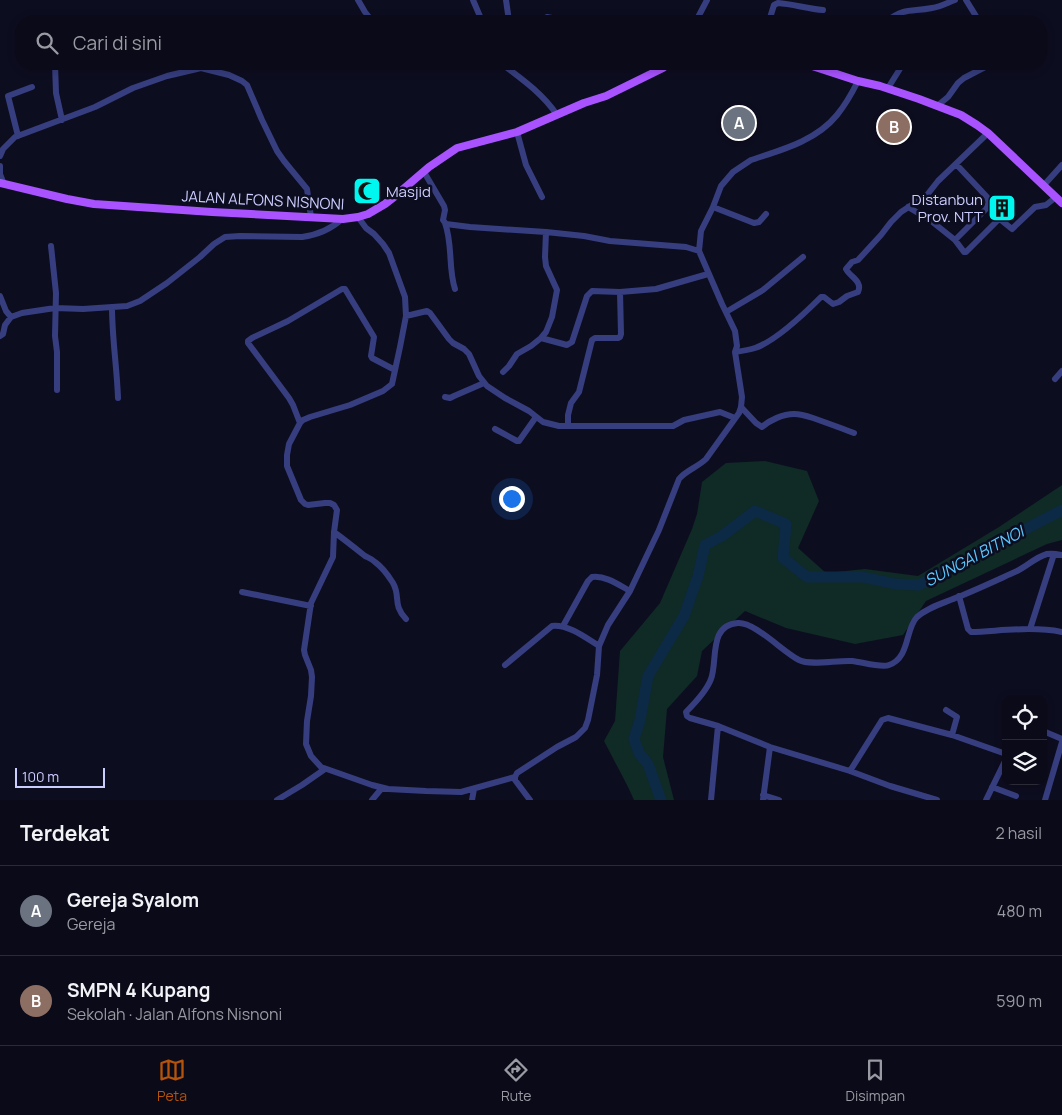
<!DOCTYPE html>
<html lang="id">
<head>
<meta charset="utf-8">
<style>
  :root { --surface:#0a0a18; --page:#181825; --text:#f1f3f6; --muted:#999aa2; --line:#2a2b37; --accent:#b45309 }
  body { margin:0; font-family:Manrope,sans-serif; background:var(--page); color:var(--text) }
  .controls { position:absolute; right:15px; bottom:15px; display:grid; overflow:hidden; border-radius:10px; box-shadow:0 2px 8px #0003 }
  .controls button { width:45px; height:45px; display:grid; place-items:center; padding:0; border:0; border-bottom:1px solid var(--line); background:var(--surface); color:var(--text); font:25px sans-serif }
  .scale { position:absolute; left:15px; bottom:12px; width:90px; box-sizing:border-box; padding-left:5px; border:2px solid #cccdff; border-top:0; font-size:14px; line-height:18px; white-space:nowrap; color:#cccdff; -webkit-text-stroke:4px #0d0d20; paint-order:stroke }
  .you { position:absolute; left:511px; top:498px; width:18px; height:18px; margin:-12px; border:4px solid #fff; border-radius:50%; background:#1a73e8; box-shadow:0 0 0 8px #1a73e833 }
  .badge { display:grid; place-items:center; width:32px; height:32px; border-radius:50%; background:var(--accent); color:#fff; font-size:16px; font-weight:700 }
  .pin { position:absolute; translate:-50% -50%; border:2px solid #fff; box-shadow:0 1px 5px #0006 }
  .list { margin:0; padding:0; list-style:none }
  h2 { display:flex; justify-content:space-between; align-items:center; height:65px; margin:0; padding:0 20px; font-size:21px }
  h2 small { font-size:16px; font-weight:400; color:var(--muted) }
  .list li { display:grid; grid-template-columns:32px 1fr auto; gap:15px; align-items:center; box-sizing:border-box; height:90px; padding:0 20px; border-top:1px solid var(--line) }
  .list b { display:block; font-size:19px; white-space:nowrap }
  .list p { margin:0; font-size:16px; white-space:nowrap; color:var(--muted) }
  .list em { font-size:16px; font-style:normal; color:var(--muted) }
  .icon { flex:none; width:28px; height:28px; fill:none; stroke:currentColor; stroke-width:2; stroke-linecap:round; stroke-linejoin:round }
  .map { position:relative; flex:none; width:1062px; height:800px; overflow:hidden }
  .search { position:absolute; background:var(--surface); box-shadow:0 2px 8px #0003; left:15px; right:15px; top:15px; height:55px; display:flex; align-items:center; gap:12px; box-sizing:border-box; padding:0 18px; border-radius:20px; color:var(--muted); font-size:19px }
  .sheet { height:245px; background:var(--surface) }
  nav { display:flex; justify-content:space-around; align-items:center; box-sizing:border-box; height:70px; border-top:1px solid var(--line); background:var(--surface); font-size:14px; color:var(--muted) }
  nav a { display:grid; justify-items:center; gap:2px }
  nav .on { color:var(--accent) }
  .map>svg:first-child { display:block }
  .green { fill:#102a26 }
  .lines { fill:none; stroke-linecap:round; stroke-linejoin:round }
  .river { stroke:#0c2a45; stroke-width:11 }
  .minor { stroke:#373e7f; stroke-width:6 }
  .major { stroke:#a853ff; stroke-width:8 }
  .labels { text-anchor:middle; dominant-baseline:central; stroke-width:5; stroke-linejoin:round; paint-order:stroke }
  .poi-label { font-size:15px; fill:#cccdff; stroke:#0d0d20; text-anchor:start }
  .street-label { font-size:15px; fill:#cccdff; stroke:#0d0d20 }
  .water-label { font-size:16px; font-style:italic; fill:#5ac8ff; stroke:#0d0d20 }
</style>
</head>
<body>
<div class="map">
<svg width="1062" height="800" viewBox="0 0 1062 800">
  <rect width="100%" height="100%" fill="#0d0d20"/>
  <!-- green -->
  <path class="green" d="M765 461 807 471 819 501 798 548 826 573 865 569 918 576 999 527 1062 485V540L1047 544 926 601 903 635 855 644 786 628 745 611 702 651 697 676 667 709 663 757 674 800H634L627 785 604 741 615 721 620 651 660 603 692 529 697 514 702 482 726 463Z"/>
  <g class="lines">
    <!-- river -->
    <path class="river" d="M661 800 648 764 639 753 634 739 640 720 648 676 684 616 698 576 705 545 722 536 755 511 786 524 783 558 807 577H863L895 584 919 585 1062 510"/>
    <!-- minor -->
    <path class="minor" d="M358 0 365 12 372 21
      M473 0 482 21
      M506 0 509 21
      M966 0 979 21
      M541 21 547 17 552 18 554 21
      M696 21 707 0
      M769 21 774 5 778 3C793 4 808 9 823 10
      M887 21C905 7 912 12 932 8 940 7 947 3 955 0
      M55 64 56 93 62 120
      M502 64C522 79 543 94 557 115
      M888 88 903 64
      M937 106 948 97 958 83 964 78 991 64
      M517 132 526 165 542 197
      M18 136 8 96 32 87
      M0 156 3 149 15 137 95 107 133 88 167 76 201 68 229 75 242 81 247 85 262 120 277 151 284 161 307 189 311 217
      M0 166V174L4 184
      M424 172 444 206 445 210 443 220 446 224 470 227 546 232 584 236 610 241 686 247 699 251
      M1044 185 1062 165
      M713 207 754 223 759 222 766 214
      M908 207 930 220 955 240 964 252H966L998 220H1001L1012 229 1035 207 1046 205 1056 197
      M358 217 366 228 374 234 383 244 389 253 405 297 406 316 400 347 392 384 383 391 350 405 310 417 303 420 300 423 289 444 287 455V466L301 500 305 504 308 505 325 503H330L334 505 337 510 334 532 333 557 311 603 304 650 305 655 311 670 312 677 311 696 307 721 306 744 311 756 321 767 372 785 388 789 426 791 461 792 515 777
      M445 223C453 245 448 268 455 289
      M955 240 986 209C989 204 989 202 987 197L956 164
      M51 246 56 293 55 336 57 352V390
      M0 296 6 311 11 317
      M112 307C112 338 117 368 118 398
      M726 312 763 290 803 257
      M406 316 427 311 430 313 449 339 453 343 464 349 469 354 479 376 487 386 505 398 529 411 543 422 559 426H673L684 420 720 412 735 418
      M0 336 3 334 5 325 11 317 22 313 55 308 83 309 127 306 140 301 167 283 200 257 214 244 225 237 240 236 302 237C317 235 330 230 342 219
      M541 338 567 345 572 342 587 296 592 291 620 292 656 289 708 274
      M735 352C742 351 749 350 755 348 776 341 805 313 821 297H824L833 304 839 302 847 296 858 292C863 281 850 277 846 269L852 262 858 260 881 235 891 222 901 212 927 195 938 181 988 133
      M503 372 509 366 517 354 531 346 541 338 546 332 552 317 557 290 546 266 545 257 546 232
      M1055 379 1062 371
      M445 397 450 398 454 396 484 383
      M741 407 756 423 762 427C770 420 783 414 794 414 801 414 807 416 813 418 827 423 841 428 854 433
      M300 423 293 405 289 398 248 343V341L252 338 288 321 342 289H345L374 337 371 356 372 358 395 370
      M568 426V415L571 403 579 392 592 340 595 338H618L620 337 621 334 620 292
      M495 429 517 441H519L536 417
      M334 532C345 540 355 548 365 556 369 558 372 559 375 562 382 567 388 575 393 583 401 597 392 604 406 619
      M242 592 311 606
      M959 596 968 629 971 632C1001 631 1032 626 1062 632
      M563 626 588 581 592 577C605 575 619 585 630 591
      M1030 629 1054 554
      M505 665 552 626C568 624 586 638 599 646
      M946 710 957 717 952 735
      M1043 731 1062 739
      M850 771 882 720 888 718 952 735 1006 754
      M992 787 1016 796
      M763 795 779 800
      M277 800 302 785 325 769
      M372 800 382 788
      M472 800 474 789
      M530 800 515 780V777L517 773 557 747 576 737 585 728 588 720 597 675 599 646 608 625 630 591 659 530 679 479C686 470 698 467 706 459L739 413 741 407 742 397 735 352 737 346 735 331 722 304 699 251 701 231 713 207 721 186 733 172 751 160C781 150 816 141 837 115 846 104 852 93 858 81
      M711 800 718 726
      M763 800 770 747
      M937 800 890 786 850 771 770 747 718 726 690 718 687 716 686 712C694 704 707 690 711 679 718 661 708 625 738 623 755 622 783 652 799 660 811 666 837 660 852 661 862 662 881 668 889 665 910 658 905 629 917 617 928 607 944 603 958 597 978 589 997 580 1017 571 1027 566 1036 557 1047 554 1052 553 1057 554 1062 555
      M986 800 1006 759
      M1045 800 1062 742"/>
    <!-- major -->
    <path class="major" d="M806 64 858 81 880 86 919 99 961 115 977 125 988 133 1062 203
      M0 183 67 199 94 204 212 212 343 219 358 217 368 214 385 204 394 197 429 167 457 148 517 132 584 103 606 96 663 68 668 64"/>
  </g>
  <!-- icons -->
  <defs>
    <symbol id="mosque-square" viewBox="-11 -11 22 22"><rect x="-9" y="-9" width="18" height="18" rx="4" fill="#00f7ef" stroke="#0d0d20"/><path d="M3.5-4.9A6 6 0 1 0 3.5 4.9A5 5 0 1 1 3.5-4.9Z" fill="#111"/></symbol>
    <symbol id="building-square" viewBox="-11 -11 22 22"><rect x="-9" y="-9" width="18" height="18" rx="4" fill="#00f7ef" stroke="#0d0d20"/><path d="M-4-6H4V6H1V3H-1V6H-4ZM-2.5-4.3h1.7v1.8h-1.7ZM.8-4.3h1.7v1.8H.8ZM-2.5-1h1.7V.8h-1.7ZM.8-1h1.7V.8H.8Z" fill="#111"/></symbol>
  </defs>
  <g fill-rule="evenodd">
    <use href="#mosque-square" x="351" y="175" width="32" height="32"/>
    <use href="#building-square" x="986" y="192" width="32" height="32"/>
  </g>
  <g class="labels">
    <!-- poi labels -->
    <g class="poi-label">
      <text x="386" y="191">Masjid</text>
      <text x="983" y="199" text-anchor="end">Distanbun<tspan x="983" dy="17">Prov. NTT</tspan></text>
    </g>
    <!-- street labels -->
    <g class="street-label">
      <text transform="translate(263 200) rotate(3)">JALAN ALFONS NISNONI</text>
    </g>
    <!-- water labels -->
    <g class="water-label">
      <text transform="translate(974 556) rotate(-28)">SUNGAI BITNOI</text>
    </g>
  </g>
</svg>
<div class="controls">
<button><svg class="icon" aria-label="locate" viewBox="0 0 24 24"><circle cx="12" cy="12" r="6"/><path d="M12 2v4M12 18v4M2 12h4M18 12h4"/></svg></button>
<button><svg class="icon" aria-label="layers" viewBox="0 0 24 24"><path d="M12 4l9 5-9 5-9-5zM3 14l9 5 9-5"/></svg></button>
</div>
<div class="scale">100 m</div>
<div class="you"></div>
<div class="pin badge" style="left:739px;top:123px;background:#6b7280">A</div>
<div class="pin badge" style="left:894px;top:127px;background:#8d6e63">B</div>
<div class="search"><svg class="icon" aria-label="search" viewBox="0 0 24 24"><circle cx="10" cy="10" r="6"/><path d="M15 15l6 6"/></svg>Cari di sini</div>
</div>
<section class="sheet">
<h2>Terdekat<small>2 hasil</small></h2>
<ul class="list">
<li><span class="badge" style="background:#6b7280">A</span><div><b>Gereja Syalom</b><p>Gereja</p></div><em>480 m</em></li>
<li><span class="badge" style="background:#8d6e63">B</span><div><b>SMPN 4 Kupang</b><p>Sekolah · Jalan Alfons Nisnoni</p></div><em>590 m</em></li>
</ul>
</section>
<nav>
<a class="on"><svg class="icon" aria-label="map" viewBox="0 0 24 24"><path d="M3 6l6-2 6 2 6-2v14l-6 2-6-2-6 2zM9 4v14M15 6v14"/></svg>Peta</a>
<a><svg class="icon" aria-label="directions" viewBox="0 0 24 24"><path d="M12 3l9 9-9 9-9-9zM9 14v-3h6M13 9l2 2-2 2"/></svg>Rute</a>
<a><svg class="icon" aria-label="saved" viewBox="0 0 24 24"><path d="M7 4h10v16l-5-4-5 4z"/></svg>Disimpan</a>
</nav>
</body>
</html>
